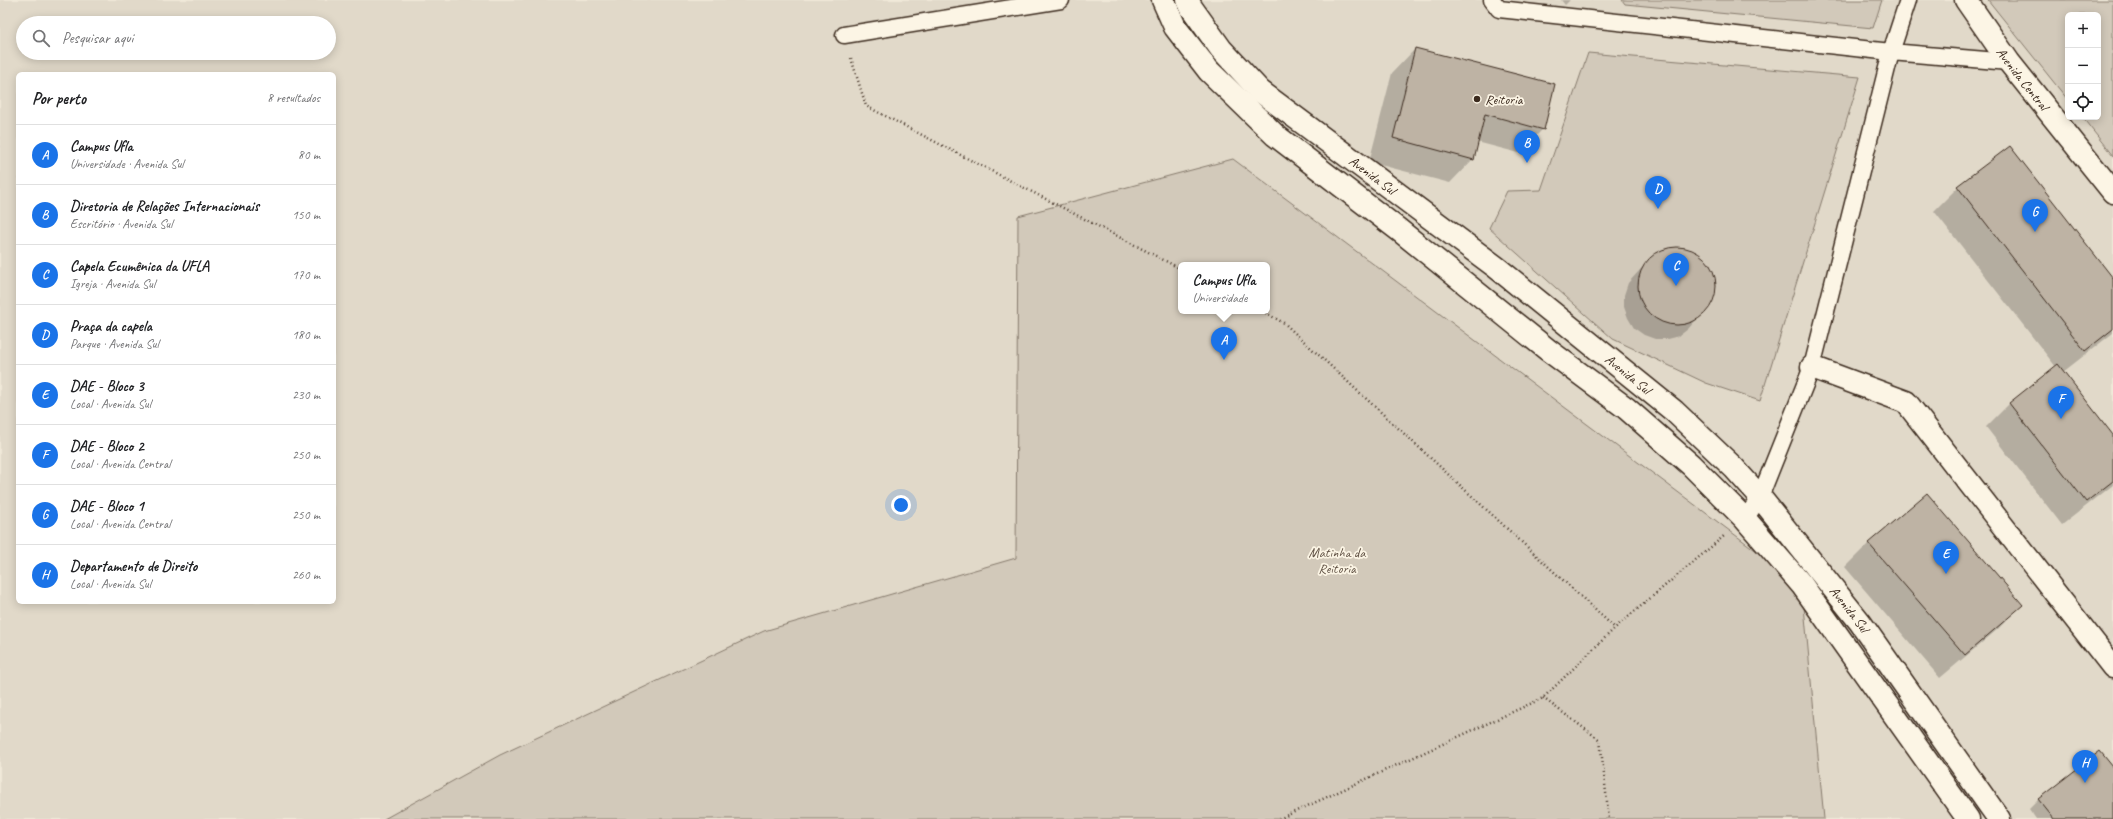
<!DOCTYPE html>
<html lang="pt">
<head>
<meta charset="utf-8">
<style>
  :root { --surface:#fff; --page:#f2f2f2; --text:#202124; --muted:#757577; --line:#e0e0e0; --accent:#1a73e8 }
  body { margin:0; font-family:Caveat,sans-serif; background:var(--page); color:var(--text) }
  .controls { position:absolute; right:12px; top:12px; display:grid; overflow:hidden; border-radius:6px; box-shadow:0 2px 10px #0003 }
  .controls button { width:36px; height:36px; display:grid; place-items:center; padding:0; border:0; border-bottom:1px solid var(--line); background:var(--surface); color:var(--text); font:20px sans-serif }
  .you { position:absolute; left:901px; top:505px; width:14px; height:14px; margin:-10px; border:3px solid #fff; border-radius:50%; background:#1a73e8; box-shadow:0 0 0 6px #1a73e833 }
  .badge { display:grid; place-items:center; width:26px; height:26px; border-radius:50%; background:var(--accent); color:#fff; font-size:13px; font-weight:700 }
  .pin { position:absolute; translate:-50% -33px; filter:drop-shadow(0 1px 2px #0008) }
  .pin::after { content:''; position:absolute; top:21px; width:14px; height:12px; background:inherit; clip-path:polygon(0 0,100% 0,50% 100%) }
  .popup { position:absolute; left:1178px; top:262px; width:92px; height:52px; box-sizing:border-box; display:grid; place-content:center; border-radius:6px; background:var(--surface); filter:drop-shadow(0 1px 3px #0005); font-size:13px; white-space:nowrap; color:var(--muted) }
  .popup b { font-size:15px; color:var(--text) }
  .popup::after { content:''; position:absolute; left:50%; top:100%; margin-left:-8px; border:8px solid transparent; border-top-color:var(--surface) }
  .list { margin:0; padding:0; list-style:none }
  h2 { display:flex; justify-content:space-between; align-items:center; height:52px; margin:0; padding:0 16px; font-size:17px }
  h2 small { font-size:13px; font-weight:400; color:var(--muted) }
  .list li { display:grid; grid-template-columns:26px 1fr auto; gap:12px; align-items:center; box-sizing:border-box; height:60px; padding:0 16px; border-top:1px solid var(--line) }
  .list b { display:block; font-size:15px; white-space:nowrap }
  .list p { margin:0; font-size:13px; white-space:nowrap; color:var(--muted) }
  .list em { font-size:13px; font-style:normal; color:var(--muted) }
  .icon { flex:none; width:22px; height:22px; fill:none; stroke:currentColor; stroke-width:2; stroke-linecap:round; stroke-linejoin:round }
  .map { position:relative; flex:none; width:2113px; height:819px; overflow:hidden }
  .search { position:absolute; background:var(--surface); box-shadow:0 2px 10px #0003; left:16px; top:16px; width:320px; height:44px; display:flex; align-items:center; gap:10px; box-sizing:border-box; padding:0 14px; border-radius:22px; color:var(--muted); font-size:15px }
  .panel { position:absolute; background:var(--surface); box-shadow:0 2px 10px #0003; left:16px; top:72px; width:320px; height:532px; border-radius:6px }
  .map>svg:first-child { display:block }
  .built { fill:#e1d9c9; fill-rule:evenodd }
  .green { fill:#d2c9ba; stroke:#867a6c; fill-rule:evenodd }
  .shadow { fill:#0003 }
  .building { fill:#beb3a4; stroke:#3b2a1e }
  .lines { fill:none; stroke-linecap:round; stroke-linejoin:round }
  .lane-casing { stroke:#3b2a1e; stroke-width:19 }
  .street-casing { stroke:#3b2a1e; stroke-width:25 }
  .secondary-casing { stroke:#3b2a1e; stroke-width:25 }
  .path { stroke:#3b2a1e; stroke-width:2.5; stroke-dasharray:1 3; stroke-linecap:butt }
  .lane { stroke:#fcf5e5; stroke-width:16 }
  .street { stroke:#fcf5e5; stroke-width:22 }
  .secondary { stroke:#fcf5e5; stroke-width:22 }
  .poi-dot { fill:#3b2a1e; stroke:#fcf5e5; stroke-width:1.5 }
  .labels { text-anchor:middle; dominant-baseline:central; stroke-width:3.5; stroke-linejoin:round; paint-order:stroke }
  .street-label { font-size:14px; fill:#3b2a1e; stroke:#fcf5e5 }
  .poi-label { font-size:14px; fill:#3b2a1e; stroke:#fcf5e5; text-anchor:start }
  .park-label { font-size:14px; fill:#615245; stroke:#fcf5e5 }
</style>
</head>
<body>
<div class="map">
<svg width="2113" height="819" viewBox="0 0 2113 819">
  <rect width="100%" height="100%" fill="#f0e9d9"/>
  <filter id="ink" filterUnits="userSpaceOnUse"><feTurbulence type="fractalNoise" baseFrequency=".025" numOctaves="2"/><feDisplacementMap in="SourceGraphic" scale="8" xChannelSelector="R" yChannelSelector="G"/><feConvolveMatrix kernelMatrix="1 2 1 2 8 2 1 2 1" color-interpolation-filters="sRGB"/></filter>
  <g filter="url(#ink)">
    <!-- built -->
    <path class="built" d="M0 0H2113V819H0ZM2068 15H2098V117H2068ZM23 23H329V53H23ZM18 74H334V602H18ZM1181 265H1267V311H1181Z"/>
    <!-- green -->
    <path class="green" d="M1622 0H1882L1873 28 1625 4Z
      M1988 0H2113V156L2082 117H2098V15H2068V100Z
      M1588 53 1860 77 1760 401 1706 383 1613 339 1489 228 1507 191 1541 190Z
      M1233 159 1802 585 1824 819H384L500 755 764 631 1016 558 1018 216ZM1181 265H1267V311H1181Z"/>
    <!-- shadow -->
    <path class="shadow" d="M1561 0H1570L1565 5Z
      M1415 49 1543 129 1519 153 1477 142 1473 159 1450 183 1369 162 1392 73Z
      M2009 147 2113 280V333L2063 372 2113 437V485L2062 525 1986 427 2009 404 2056 367 1934 211 1958 187Z
      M1675 249 1688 251 1700 256 1709 266 1713 278 1714 291 1710 304 1688 329 1679 336 1667 339H1655L1644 335 1634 328 1628 318 1624 307V295L1628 283 1651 258 1662 251Z
      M1869 543 2021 605 1998 629 1940 678 1845 567Z
      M2113 769V819H2036L2029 809 2039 799Z"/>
    <!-- building -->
    <path class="building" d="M1415 48 1555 84 1544 130 1485 114 1474 160 1393 138Z
      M2010 146 2113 278V329L2085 351 1957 186Z
      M1638 286a39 39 0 1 1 78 0a39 39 0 1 1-78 0Z
      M2058 364 2113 435V481L2086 502 2009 403Z
      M1927 493 2023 605 1965 655 1868 543Z
      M2100 751 2113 767V819H2054L2038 799Z"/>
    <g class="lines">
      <defs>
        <path id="lane" d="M1492 0 1499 9 1891 52 2009 62
          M844 35 1061 0
          M1745 519 1760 497 1812 367 1891 52 1908 0"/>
        <path id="street" d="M1812 367 1906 402 2113 667"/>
        <g id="secondary">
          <path d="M1163 0 1175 27 1209 71 1275 135 1399 230 1548 350 1626 408 1691 465 1745 519 1802 585 1968 819"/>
          <path id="s1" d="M1188 0 1191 7 1221 49 1260 91 1496 267 1674 411 1734 468 1760 497 1860 622 1999 819"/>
          <path id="s2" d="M1966 0 2009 62 2113 192"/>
        </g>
      </defs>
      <!-- lane casing -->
      <use href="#lane" class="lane-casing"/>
      <!-- street casing -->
      <use href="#street" class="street-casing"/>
      <!-- secondary casing -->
      <use href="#secondary" class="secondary-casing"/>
      <!-- path -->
      <path class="path" d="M851 58 866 106 1181 269
        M1262 311 1284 323 1615 628
        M1543 698 1600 740 1609 819
        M1279 819 1543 698 1615 628 1724 536"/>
      <!-- lane -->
      <use href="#lane" class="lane"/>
      <!-- street -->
      <use href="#street" class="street"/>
      <!-- secondary -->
      <use href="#secondary" class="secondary"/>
    </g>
  </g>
  <!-- markers -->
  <circle class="poi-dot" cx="1477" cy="99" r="4"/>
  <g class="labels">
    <!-- street labels -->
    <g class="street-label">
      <text stroke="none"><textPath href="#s2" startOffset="97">Avenida Central</textPath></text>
      <text stroke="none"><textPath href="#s1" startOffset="257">Avenida Sul</textPath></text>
      <text stroke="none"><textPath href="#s1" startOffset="581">Avenida Sul</textPath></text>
      <text stroke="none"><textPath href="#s1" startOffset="905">Avenida Sul</textPath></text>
    </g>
    <!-- poi labels -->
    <g class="poi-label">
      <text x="1485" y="99">Reitoria</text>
    </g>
    <!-- park labels -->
    <g class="park-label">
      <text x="1337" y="552">Matinha da<tspan x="1337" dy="16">Reitoria</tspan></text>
    </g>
  </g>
</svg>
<div class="controls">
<button>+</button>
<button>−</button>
<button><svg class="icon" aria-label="locate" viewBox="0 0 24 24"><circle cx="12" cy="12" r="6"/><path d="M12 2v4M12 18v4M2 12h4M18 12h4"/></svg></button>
</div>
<div class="you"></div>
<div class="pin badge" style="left:1224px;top:360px">A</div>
<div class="popup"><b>Campus Ufla</b>Universidade</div>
<div class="pin badge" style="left:1527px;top:163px">B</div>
<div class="pin badge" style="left:1676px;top:286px">C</div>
<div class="pin badge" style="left:1658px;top:209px">D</div>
<div class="pin badge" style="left:1946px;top:574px">E</div>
<div class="pin badge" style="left:2061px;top:419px">F</div>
<div class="pin badge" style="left:2035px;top:232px">G</div>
<div class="pin badge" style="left:2085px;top:783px">H</div>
<div class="search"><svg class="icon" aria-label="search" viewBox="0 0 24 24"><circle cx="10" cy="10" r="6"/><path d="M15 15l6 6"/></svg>Pesquisar aqui</div>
<section class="panel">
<h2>Por perto<small>8 resultados</small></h2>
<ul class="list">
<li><span class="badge">A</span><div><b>Campus Ufla</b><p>Universidade · Avenida Sul</p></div><em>80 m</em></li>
<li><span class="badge">B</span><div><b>Diretoria de Relações Internacionais</b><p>Escritório · Avenida Sul</p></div><em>150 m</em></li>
<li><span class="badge">C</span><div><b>Capela Ecumênica da UFLA</b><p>Igreja · Avenida Sul</p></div><em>170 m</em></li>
<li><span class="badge">D</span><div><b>Praça da capela</b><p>Parque · Avenida Sul</p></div><em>180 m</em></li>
<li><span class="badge">E</span><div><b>DAE - Bloco 3</b><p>Local · Avenida Sul</p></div><em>230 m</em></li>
<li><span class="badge">F</span><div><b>DAE - Bloco 2</b><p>Local · Avenida Central</p></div><em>250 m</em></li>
<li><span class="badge">G</span><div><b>DAE - Bloco 1</b><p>Local · Avenida Central</p></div><em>250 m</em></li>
<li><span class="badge">H</span><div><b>Departamento de Direito</b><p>Local · Avenida Sul</p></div><em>260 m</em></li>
</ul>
</section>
</div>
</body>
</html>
